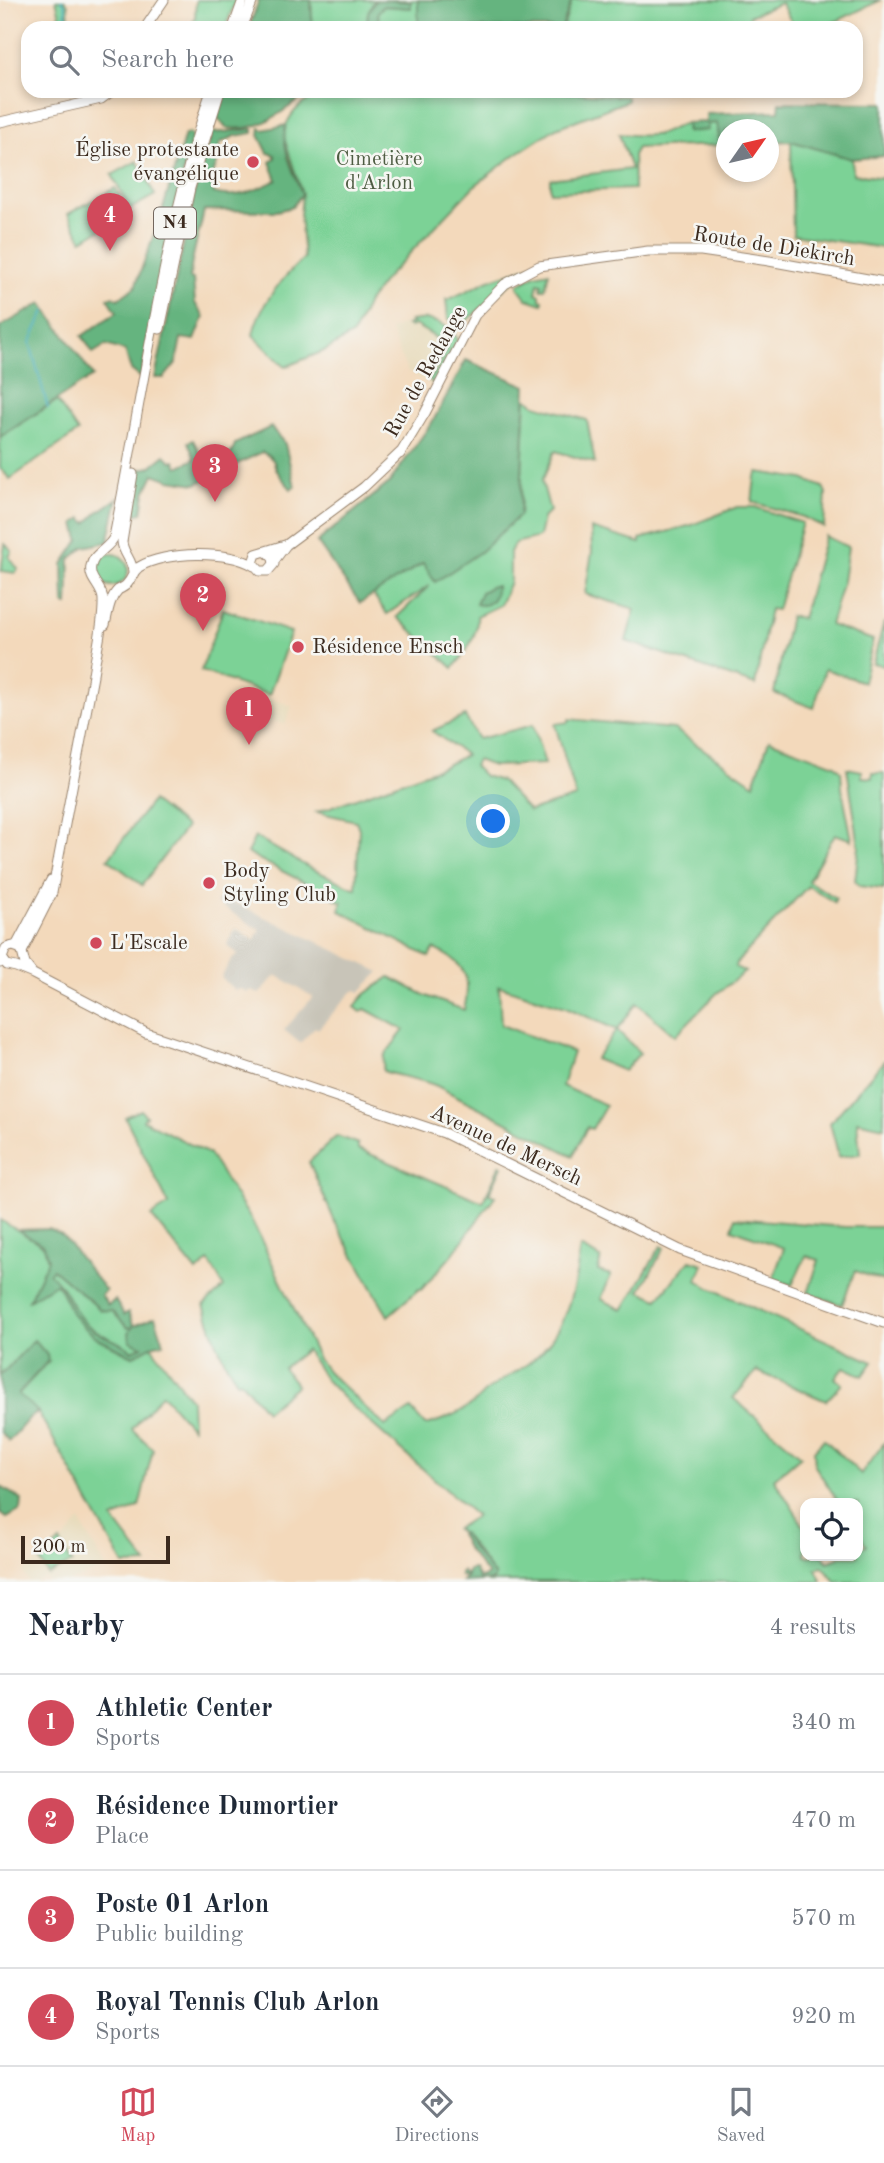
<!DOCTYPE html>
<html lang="en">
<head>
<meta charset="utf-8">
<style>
  :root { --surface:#fff; --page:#f6f6f7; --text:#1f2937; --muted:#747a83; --line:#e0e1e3; --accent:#d1495b }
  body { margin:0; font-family:"Old Standard TT",serif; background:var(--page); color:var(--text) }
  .controls { position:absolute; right:21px; bottom:21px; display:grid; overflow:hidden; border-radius:14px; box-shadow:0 4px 10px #0003 }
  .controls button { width:63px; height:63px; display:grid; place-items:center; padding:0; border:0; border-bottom:2px solid var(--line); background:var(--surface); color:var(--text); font:35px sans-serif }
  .compass { position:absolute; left:716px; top:119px; width:63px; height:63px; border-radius:50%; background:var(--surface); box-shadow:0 4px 10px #0003; rotate:56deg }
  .scale { position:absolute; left:21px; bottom:18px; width:149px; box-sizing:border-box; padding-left:7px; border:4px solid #3b2a1e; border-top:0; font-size:19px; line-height:24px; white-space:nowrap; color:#3b2a1e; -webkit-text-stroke:5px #f6f6f2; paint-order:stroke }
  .you { position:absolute; left:494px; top:822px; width:24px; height:24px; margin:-18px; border:5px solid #fff; border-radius:50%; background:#1a73e8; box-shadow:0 0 0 10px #1a73e833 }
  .badge { display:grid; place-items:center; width:46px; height:46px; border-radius:50%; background:var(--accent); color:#fff; font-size:23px; font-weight:700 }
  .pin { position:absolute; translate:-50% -58px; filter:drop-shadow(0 2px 4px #0008) }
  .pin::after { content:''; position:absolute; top:37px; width:24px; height:21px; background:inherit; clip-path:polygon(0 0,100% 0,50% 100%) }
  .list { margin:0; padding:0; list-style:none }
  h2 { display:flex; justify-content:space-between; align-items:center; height:91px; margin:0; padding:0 28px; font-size:30px }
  h2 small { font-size:23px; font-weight:400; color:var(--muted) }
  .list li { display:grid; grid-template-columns:46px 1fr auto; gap:21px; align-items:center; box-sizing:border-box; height:98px; padding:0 28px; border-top:2px solid var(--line) }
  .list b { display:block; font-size:26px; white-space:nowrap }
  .list p { margin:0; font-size:23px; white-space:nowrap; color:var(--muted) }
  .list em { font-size:23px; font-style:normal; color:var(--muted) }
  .icon { flex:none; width:38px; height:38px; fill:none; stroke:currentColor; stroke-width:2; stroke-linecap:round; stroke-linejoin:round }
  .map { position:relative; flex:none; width:884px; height:1582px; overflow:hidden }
  .search { position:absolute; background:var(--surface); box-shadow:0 4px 10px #0003; left:21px; right:21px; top:21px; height:77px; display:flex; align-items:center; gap:18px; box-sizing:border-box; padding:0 24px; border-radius:21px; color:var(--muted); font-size:26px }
  .sheet { height:483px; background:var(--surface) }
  nav { display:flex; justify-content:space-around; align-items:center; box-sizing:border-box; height:98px; border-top:2px solid var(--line); background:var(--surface); font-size:19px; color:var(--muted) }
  nav a { display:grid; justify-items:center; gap:4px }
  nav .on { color:var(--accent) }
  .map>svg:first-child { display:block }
  .built { fill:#e7daba }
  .industrial { fill:#c8c4b8 }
  .green { fill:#7cd296; stroke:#5c7e5a; stroke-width:2 }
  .forest { fill:#65b47f; stroke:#506f4e; stroke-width:2; fill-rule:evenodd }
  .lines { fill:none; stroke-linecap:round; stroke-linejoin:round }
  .stream { stroke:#3dacbb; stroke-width:2 }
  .major-casing { stroke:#97826c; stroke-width:11 }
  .major { stroke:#fff; stroke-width:9 }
  .poi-dot { fill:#d1495b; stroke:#f6f6f2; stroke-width:2.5 }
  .labels { text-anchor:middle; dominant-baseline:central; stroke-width:5; stroke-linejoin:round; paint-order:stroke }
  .shield { fill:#f6f6f2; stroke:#73675e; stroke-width:2 }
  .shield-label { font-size:19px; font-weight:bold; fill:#3b2a1e }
  .poi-label { font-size:21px; fill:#3b2a1e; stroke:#f6f6f2; text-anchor:start }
  .park-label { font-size:21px; fill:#4e5c42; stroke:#f6f6f2 }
  .street-label { font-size:21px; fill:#3b2a1e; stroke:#f6f6f2 }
</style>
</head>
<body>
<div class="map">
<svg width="884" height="1582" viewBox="0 0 884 1582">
  <rect width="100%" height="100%" fill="#f6f6f2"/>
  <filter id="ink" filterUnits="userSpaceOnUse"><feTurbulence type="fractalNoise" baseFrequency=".0143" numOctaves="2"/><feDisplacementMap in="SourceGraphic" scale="14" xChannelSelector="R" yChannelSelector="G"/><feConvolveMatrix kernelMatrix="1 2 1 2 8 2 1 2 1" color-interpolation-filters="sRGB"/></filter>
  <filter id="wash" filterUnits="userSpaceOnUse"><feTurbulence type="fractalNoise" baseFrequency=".00686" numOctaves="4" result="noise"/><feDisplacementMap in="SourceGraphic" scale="28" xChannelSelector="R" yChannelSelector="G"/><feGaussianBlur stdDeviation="1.57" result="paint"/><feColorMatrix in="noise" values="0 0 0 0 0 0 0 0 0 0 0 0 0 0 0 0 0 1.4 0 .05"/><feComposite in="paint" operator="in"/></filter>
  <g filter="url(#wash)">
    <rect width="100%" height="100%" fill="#f3d9bb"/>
    <!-- built -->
    <path class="built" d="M421 319 436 322 452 329 457 337 436 387 407 371 390 330 410 321Z
      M243 688 292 706 285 725 236 707Z
      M80 1521 106 1568 68 1582H48L45 1577 36 1582H29L23 1572 62 1542Z"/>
    <!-- industrial -->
    <path class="industrial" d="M220 896 286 927 380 972 360 992 357 990 352 992 318 1029 315 1027 300 1043 284 1030 313 997 276 975 259 994 250 990 247 993 242 989 234 990 221 977 232 959 238 955 227 945 235 929 255 940 260 930 216 903Z"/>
    <!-- green -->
    <path class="green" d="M56 0H65L68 5 69 28H63Z
      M196 0H236L225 28H190L195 18Z
      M311 0H379L374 1 368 12 367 28H346L342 26 316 28 312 22Z
      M381 0H418V28H379L378 12 383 6 411 8V2Z
      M572 0H881L822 28H795L781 3 749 16 751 28H563Z
      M345 91H550L627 97V101L556 128 516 154 473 187 388 276 368 302 353 334 326 350 285 367 253 335C258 306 283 277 304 258L300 216 302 194 283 134C292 102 315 94 345 91Z
      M686 123 687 132 708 129 707 124 717 123 720 145 637 148 633 155 634 189 550 192V179L631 169 619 134C632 135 647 137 660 134 669 132 675 126 686 123Z
      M791 141 852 159 853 174 884 178V248L793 235Z
      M137 161 155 195 130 209 112 175Z
      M115 188 128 210 104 224 105 227 82 240 68 214Z
      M531 266 466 321 458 323 448 319 446 299 448 300 489 280Z
      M549 272 545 289H541L542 284 538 283 536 293 540 295V299L543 300 542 304 527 299 518 287V284L535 275Z
      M426 319C440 323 455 327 457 342L436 387 429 379 437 370 448 345 415 325 410 327 407 325 412 323 410 321Z
      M526 398 536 405 587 420 595 463 555 451 542 481 550 511 543 518 539 537 515 543 510 552V582L500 605 477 616C479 635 465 654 453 668L397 617 430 585 387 614 373 594 424 563 435 581 520 515Z
      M57 401 78 432 10 479 0 468V437Z
      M758 472 803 479 823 487 826 493 824 527 803 517 752 502 755 477Z
      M737 507H755L802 523 777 610 770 609 755 685 626 641 635 609 585 594 592 552 591 528 640 543V539L692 525Z
      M825 536 848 547 843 581 830 625 873 640 863 682 825 669 814 708 774 693 790 616 802 619Z
      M5 544 12 551 9 557 18 569 15 573 1 571Z
      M96 570a16 16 0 1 1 32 0a16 16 0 1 1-32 0Z
      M223 609 291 632 269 695 201 671Z
      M884 622V666L873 663Z
      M465 716 478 739 533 725 545 764 493 766 477 760 474 766 484 776 501 781 529 811 576 797 555 724 569 722V719L674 729 754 784 769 740 835 765 841 771 842 789 852 840 835 834 808 881 836 898 834 902 808 886 737 962 736 967 745 972 716 994 675 1036 637 1003 617 1030 640 1053 624 1071 595 1059 617 1030 566 1007 499 986 501 1025 573 1052 562 1086 606 1105 592 1129 587 1127 573 1156 437 1086C420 1079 401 1077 383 1071L384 1056 404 1030 365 1009 361 1012 355 1007C363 992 377 987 390 977L426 996 464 1010C472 977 465 962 434 949L429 957 340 911 342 902 247 853 255 837 310 868 356 889 359 829 356 821 317 812 442 767 466 755 432 731Z
      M847 768 862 771V777L872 778 873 773H884V889L859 886 855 881 859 846Z
      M152 801 186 827 142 885 108 859Z
      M884 1061V1127L857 1121 860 1154 839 1157 830 1123Z
      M141 1110 146 1116 143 1120 209 1154 252 1221 318 1359 328 1372 385 1426 411 1409 425 1425C440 1422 461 1412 474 1403 478 1400 481 1395 485 1392 499 1381 516 1373 530 1362 565 1336 576 1287 580 1247L601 1258 598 1271 611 1275 601 1299 623 1310 661 1246 664 1248 640 1291 658 1299 690 1260 703 1264 697 1280 710 1288 873 1362 863 1376 844 1367 835 1378 842 1384 826 1401 757 1371 733 1398 801 1456 774 1479 805 1528V1556H823L828 1562 843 1556H858V1549L866 1545 858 1532V1503H839L815 1466 814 1451 824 1439 861 1474 884 1443V1582H836L822 1566 816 1569 822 1582H487L493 1580 495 1576C485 1564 466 1534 456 1529L476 1516 347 1402 326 1380 306 1350 283 1368 297 1385 266 1411 240 1380 238 1382C220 1358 213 1333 204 1305L224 1287 209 1261 197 1272 151 1216 169 1205 125 1117Z
      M337 1136 358 1144V1149L483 1202 500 1165 502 1166 489 1194 495 1196 452 1255 421 1290 419 1289 388 1316 335 1222 309 1162Z
      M735 1218 845 1227H884V1281L855 1271 842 1305 808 1293 819 1260 806 1256 792 1285 773 1279 784 1248 732 1229Z
      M0 1220 44 1246 48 1261 30 1298 57 1283 73 1315 84 1327 133 1356 151 1346 191 1400 192 1428 162 1394 132 1429 153 1449 139 1507 113 1519 147 1564 124 1565 38 1412 18 1394 48 1362 0 1376Z
      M53 1269 101 1310 112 1311 128 1328 134 1326 143 1346 133 1351C118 1339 99 1337 85 1323 69 1308 67 1286 48 1274Z
      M60 1542 72 1563 48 1575 40 1561Z"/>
    <!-- forest -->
    <path class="forest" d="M259 0H311L312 22 316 28H249Z
      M381 0 411 2V8L383 6 378 12 379 28H367L368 12 375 1Z
      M418 0H572L562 28H418Z
      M226 91H315C281 107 270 132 226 128L217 117Z
      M780 102 884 103V156L852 159 791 141 769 142 768 130H726V144L720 145 717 123 707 124 708 130 687 132 686 123 706 122V114L779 111Z
      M286 125C280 147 295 174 302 194L292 207 277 211 204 210C200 233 191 255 190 278L193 279 195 303 204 317 195 340 181 338 176 363 164 378H155L195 190 212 133 253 129V133L235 136 220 143 217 164 210 181 214 193C237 200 256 190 277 180L270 162 275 158V155L268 153 259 135 260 128 263 130Z
      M189 133 192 135 164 260 141 378 131 370 125 351 106 345 93 353 82 336 117 312 108 298 113 296 118 299 135 287 162 212 185 134Z
      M42 303 93 376 0 437V327Z
      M466 360 526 386 520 515 480 552 435 582 423 563 360 603 317 542 389 483 433 421Z
      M271 427 285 444 295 486 291 489C287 484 283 480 279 474 271 462 279 461 262 452L196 484 170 480 154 474 145 493 142 513 133 515 136 498 133 497 138 470 150 467 165 455 171 461H175L178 467 195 459 188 442 193 440 207 466 232 453 235 444Z
      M118 498 108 542 84 547 70 559 68 605 64 604 63 564 79 540 75 523 82 518 87 523 98 512Z
      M492 586H496C497 598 489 608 476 604L481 592Z
      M49 1229 62 1235 106 1291 101 1295 108 1305 115 1300 124 1315 128 1312 134 1326 155 1317 164 1343 151 1346 133 1356 100 1340 84 1327 73 1315 57 1283 29 1300 48 1260 44 1246 18 1230ZM53 1269 101 1310 112 1311 128 1328 133 1327 129 1332 130 1341 142 1346 132 1351C118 1339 99 1337 85 1323 69 1308 67 1286 49 1274Z
      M34 1340 47 1355 48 1361 18 1394 38 1412 30 1417 9 1441 0 1432V1376Z
      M0 1486 22 1500 21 1510 7 1518 0 1513Z
      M463 1533 473 1549 495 1576 493 1580 461 1582 466 1577 460 1576V1573L462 1571 467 1576 468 1570 474 1569 479 1579 488 1575 468 1550 460 1534Z"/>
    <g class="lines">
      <!-- stream -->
      <path class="stream" d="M62 0 65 5 67 28
        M45 311 30 343 48 408"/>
    </g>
  </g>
  <g filter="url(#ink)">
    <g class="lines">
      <defs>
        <path id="major" d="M145 28 164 0
          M233 28 243 0
          M242 28 253 0
          M0 122 101 99 112 91
          M160 329 190 188 220 91
          M400 454 425 413 475 315 505 284 539 266 648 251H701L769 261 884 282
          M267 552 273 558 274 564 268 571H260L253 563 256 554 285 545
          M274 561 286 545 364 487 402 451
          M133 573C133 560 123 554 122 542L133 474
          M105 625C108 613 109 599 118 590 121 588 125 587 127 584 133 578 132 572 139 567 164 551 230 550 254 566
          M92 681C95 656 104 625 103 600 103 587 88 580 91 566 94 552 109 549 114 537 144 388 163 235 211 91
          M16 946 51 880
          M2 958 7 965 16 967 33 974 146 1033 444 1133 680 1250 884 1323
          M0 963 6 948 13 946 19 948
          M32 973 25 964 22 952 52 893 93 676"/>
      </defs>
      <!-- major casing -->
      <use href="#major" class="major-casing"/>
      <!-- major -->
      <use href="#major" class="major"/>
    </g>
  </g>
  <!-- markers -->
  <g class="poi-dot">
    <circle cx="253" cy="162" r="7"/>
    <circle cx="298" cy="647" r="7"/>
    <circle cx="209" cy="883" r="7"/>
    <circle cx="96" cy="943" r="7"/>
  </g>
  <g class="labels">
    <!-- shield labels -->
    <rect class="shield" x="154" y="207.5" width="42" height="31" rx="5"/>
    <g class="shield-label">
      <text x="175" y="223">N4</text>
    </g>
    <!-- poi labels -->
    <g class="poi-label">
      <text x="239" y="150" text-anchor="end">Église protestante<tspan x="239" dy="24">évangélique</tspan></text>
      <text x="312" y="647">Résidence Ensch</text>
      <text x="223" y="871">Body<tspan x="223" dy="24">Styling Club</tspan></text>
      <text x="110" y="943">L'Escale</text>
    </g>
    <!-- park labels -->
    <g class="park-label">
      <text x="379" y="159">Cimetière<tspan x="379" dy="24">d'Arlon</tspan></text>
    </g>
    <!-- street labels -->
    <g class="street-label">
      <text transform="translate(774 247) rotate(9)">Route de Diekirch</text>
      <text transform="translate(426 372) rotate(-61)">Rue de Redange</text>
      <text transform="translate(506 1146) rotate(25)">Avenue de Mersch</text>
    </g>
  </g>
</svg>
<div class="controls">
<button><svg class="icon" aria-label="locate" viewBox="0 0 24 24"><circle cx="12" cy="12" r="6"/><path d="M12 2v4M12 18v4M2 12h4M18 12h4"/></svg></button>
</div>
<svg class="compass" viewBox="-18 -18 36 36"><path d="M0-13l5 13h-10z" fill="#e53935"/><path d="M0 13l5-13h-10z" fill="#747a83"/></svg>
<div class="scale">200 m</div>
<div class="you"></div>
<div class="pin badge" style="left:249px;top:745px">1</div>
<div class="pin badge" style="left:203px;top:631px">2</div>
<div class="pin badge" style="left:215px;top:502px">3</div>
<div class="pin badge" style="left:110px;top:251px">4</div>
<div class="search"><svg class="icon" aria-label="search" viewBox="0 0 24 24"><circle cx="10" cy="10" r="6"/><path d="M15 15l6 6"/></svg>Search here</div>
</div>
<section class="sheet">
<h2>Nearby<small>4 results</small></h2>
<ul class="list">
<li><span class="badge">1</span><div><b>Athletic Center</b><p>Sports</p></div><em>340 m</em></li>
<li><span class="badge">2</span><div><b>Résidence Dumortier</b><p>Place</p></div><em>470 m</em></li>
<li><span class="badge">3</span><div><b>Poste 01 Arlon</b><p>Public building</p></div><em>570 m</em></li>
<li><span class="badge">4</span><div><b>Royal Tennis Club Arlon</b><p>Sports</p></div><em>920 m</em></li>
</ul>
</section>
<nav>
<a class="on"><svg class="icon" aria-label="map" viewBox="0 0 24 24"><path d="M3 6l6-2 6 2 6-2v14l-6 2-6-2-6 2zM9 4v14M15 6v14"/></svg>Map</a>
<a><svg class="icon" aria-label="directions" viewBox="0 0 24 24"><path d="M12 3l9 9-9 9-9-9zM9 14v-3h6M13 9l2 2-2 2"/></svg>Directions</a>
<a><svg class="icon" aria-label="saved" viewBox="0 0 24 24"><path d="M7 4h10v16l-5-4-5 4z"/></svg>Saved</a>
</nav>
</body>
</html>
